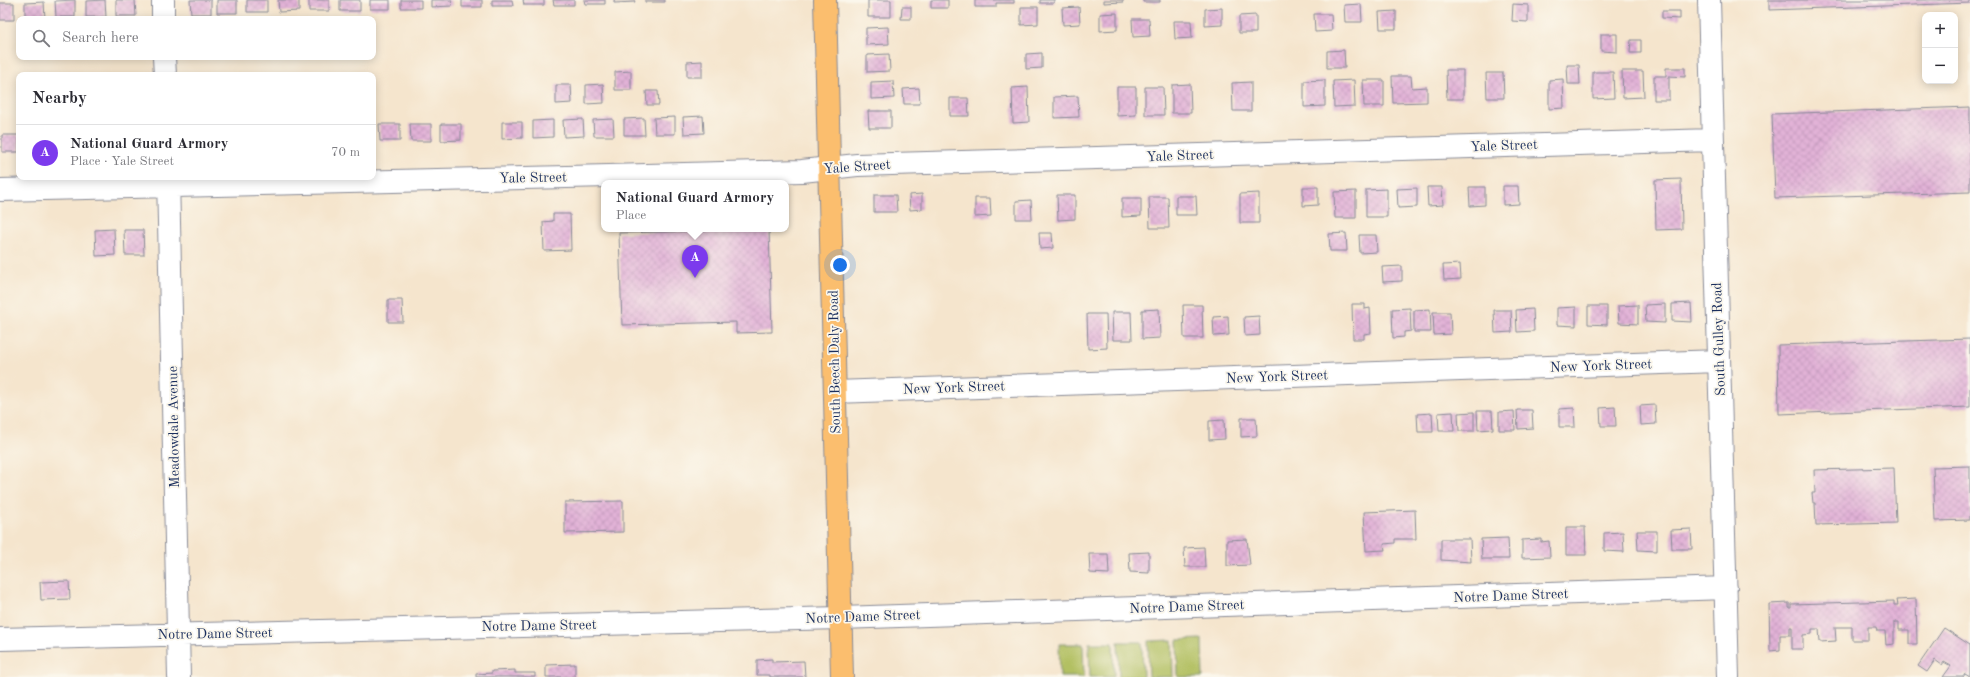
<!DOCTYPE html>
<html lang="en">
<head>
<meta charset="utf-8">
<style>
  :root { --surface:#fff; --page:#f7f7f7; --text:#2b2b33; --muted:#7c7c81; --line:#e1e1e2; --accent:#7c3aed }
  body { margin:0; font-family:"Old Standard TT",serif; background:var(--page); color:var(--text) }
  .controls { position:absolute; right:12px; top:12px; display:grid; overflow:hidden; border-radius:8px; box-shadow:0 2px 10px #0003 }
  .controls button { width:36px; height:36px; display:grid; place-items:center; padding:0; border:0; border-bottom:1px solid var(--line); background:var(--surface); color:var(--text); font:20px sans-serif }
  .you { position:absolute; left:840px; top:265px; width:14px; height:14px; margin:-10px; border:3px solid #fff; border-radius:50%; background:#1a73e8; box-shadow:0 0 0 6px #1a73e833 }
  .badge { display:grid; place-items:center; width:26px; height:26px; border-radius:50%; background:var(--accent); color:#fff; font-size:13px; font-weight:700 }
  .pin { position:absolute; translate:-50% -33px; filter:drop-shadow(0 1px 2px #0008) }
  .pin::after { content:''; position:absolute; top:21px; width:14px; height:12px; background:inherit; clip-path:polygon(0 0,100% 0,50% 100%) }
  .popup { position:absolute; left:601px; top:180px; width:188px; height:52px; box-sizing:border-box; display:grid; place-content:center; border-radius:8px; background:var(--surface); filter:drop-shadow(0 1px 3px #0005); font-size:13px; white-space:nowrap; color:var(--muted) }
  .popup b { font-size:15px; color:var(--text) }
  .popup::after { content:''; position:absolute; left:50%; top:100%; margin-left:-8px; border:8px solid transparent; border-top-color:var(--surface) }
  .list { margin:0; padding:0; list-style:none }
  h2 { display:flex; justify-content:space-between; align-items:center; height:52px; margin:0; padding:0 16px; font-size:17px }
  h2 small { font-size:13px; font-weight:400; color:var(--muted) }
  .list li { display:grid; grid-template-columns:26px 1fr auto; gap:12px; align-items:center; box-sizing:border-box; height:56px; padding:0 16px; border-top:1px solid var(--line) }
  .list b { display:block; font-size:15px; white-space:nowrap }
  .list p { margin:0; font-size:13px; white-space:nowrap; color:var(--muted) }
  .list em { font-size:13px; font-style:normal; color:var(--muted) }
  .icon { flex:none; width:22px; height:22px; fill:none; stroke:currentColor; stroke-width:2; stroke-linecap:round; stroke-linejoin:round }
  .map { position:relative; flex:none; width:1970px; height:677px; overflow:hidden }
  .search { position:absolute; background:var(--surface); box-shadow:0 2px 10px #0003; left:16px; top:16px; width:360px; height:44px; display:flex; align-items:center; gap:10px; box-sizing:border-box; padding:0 14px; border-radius:8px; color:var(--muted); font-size:15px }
  .panel { position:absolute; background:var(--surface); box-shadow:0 2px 10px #0003; left:16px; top:72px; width:360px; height:108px; border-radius:8px }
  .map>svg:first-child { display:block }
  .pitch { fill:#b2c062; stroke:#667860 }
  .building { fill:url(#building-cross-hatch) }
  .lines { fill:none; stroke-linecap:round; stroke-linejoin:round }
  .minor-casing { stroke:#888a96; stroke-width:24 }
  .major-casing { stroke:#888a96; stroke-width:24 }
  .minor { stroke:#fff; stroke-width:22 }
  .major { stroke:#fbbe6e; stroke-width:22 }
  .labels { text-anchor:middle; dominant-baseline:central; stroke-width:3.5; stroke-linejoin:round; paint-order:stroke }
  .street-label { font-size:14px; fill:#1b2f5e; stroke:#fbf7ec }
</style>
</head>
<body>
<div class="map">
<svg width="1970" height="677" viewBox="0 0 1970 677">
  <defs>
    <pattern id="building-cross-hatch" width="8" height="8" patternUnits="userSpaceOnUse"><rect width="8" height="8" fill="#e2b2d7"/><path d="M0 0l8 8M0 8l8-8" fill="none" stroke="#c199bb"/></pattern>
  </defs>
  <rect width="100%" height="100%" fill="#fbf7ec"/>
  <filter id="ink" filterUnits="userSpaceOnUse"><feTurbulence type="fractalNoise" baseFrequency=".025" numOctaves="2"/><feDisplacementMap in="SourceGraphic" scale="8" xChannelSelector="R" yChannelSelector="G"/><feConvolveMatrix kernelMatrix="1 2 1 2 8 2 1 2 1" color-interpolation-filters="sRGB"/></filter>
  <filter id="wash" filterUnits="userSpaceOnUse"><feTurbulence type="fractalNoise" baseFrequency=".012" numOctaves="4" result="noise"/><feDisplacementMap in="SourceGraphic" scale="16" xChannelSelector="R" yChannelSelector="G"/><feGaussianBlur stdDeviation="0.9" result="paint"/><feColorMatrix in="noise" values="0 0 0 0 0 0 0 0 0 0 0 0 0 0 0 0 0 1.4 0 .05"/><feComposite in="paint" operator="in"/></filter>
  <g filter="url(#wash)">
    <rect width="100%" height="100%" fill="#f5e5cd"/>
    <!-- pitch -->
    <path class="pitch" d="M1202 639 1203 677H1178L1177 640Z
      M1172 640 1173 677H1149L1148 641Z
      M1118 642H1142L1143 677H1119Z
      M1089 643H1113L1114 677H1090Z
      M1059 644H1083L1084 677H1060Z"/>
    <g id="blocks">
      <!-- building -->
      <path class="building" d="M75 0V17H56L55 1Z
        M105 0 106 17H86V1Z
        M116 0H135L136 16H116Z
        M190 0H211V14H191Z
        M217 0H237V13H217Z
        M247 0H267V12H247Z
        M278 0H299V11L279 12Z
        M309 0H329V11H309Z
        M340 0H360V11H340Z
        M370 0H390V9H370Z
        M401 0H421V8H401Z
        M431 0H451L452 6 431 7Z
        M462 0H482V7H462Z
        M492 0H512L513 6H492Z
        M523 0H544V5H524Z
        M553 0H574V5H554Z
        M584 0H605V4H585Z
        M614 0H634L635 2 614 3Z
        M645 0H665V2H645Z
        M868 0H891V17H868Z
        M931 0H948V8H931Z
        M975 0H1014V3H996V7H975Z
        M1040 0H1054V3H1040Z
        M1104 0H1123V2L1104 3Z
        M1143 0H1160V2H1143Z
        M1769 0H1970V3L1769 10Z
        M44 2 45 19H25V3Z
        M0 3H14V20H0Z
        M1361 4 1362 22H1345L1344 5Z
        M1513 4 1528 5V22L1512 21Z
        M902 7H911V19H901Z
        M1021 7H1038V24L1021 25Z
        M1079 7 1080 24 1063 25 1062 8Z
        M1222 8V25L1205 26V9Z
        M1396 11V29H1380L1379 12Z
        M1662 11H1680V19L1662 18Z
        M1117 13V30L1100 31V14Z
        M1314 14H1331L1332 31 1315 32Z
        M1256 15V33H1239V16Z
        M1132 19H1149L1150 36 1133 37Z
        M1174 21H1191L1192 38 1175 39Z
        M888 27 889 44 866 45V28Z
        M1601 34H1617V52L1601 51Z
        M1631 40H1641V53H1630Z
        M1344 50 1345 68H1327V51Z
        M1042 53V68L1026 69V54Z
        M889 54 890 71 867 72V55Z
        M702 61V77H687V62Z
        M1567 65H1579L1580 84H1568Z
        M1666 68H1685V77L1669 76V100H1654V76H1666Z
        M1446 70H1463V99H1447Z
        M631 71V90H615V72Z
        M1622 71H1643L1644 97 1623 98Z
        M1593 72H1613L1614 98 1593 99Z
        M1486 73H1503L1504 98H1487Z
        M1392 76H1411L1412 88 1427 87V102L1393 103Z
        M1563 79 1564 108 1549 109V80Z
        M1325 80V106L1304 107V81Z
        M1354 80 1355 106 1334 107 1333 81Z
        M1363 80H1384V106H1364Z
        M893 81 894 98 871 99V82Z
        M1251 82V111H1233L1232 83Z
        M603 84 604 103 586 104V85Z
        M1190 84 1191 113H1172V85Z
        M556 85H571L572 103 556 104Z
        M1028 87 1029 122 1013 123 1012 88Z
        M1117 87H1136V115L1117 116Z
        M1145 87H1163L1164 115H1145Z
        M919 88 920 104H904L903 89Z
        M646 91H658L659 105H647Z
        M1078 96 1079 117 1054 118V97Z
        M950 98H968L969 116H950Z
        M1970 107V192L1775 198 1772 114Z
        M868 111H891V128H869Z
        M703 116 704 133 684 134 683 117Z
        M675 117V134H655L654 118Z
        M644 118 645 135H624V119Z
        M583 119 584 136 564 137 563 120Z
        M613 119 614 136H594L593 120Z
        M553 120V137L533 138V121Z
        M502 122H522V138L502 139Z
        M379 124H400V141H380Z
        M410 124H431V141H411Z
        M441 124H461V140L441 141Z
        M2 135H19V152H2Z
        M1681 179 1682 229 1656 230 1655 180Z
        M1503 186H1518L1519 204 1503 205Z
        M1303 187H1318V205L1303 206Z
        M1427 187H1442L1443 205 1428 206Z
        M1469 187H1485V205L1470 206Z
        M1417 188V207L1398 208 1397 189Z
        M1387 189V217H1366V190Z
        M1356 191V218H1335L1334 192Z
        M1259 193V223H1240V194Z
        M922 194V209L910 210 909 195Z
        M874 195H896L897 212H874Z
        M1057 195H1075V219L1058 220Z
        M1176 196H1196L1197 215H1176Z
        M1149 197H1168L1169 228H1150Z
        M975 198H990L991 216 975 217Z
        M1122 198H1141V216L1122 217Z
        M1031 200 1032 219H1016V201Z
        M553 214H570L571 250 544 251 543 222 553 221Z
        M114 229 115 255 96 256 95 230Z
        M706 229H769L772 332 736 333V322L622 325 619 233 706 231Z
        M124 230H143L144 255H125Z
        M1039 233H1052L1053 248 1040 249Z
        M1346 233 1347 251H1330L1329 234Z
        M1359 235H1376L1377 252 1360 253Z
        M1460 264 1461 279 1444 280 1443 265Z
        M1402 266V281L1383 282 1382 267Z
        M388 300H402L403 322H388Z
        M1691 303 1692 322 1672 321V304Z
        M1352 304H1365V309L1370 308 1371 333 1364 334V339H1353Z
        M1665 304V323L1646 322 1645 305Z
        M1183 305H1202L1203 338H1184Z
        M1638 305V324L1619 323 1618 306Z
        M1588 306H1607V325L1588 324Z
        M1576 307V326L1557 325V308Z
        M1410 308 1411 331 1404 332V337L1393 338 1392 309Z
        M1159 309 1160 338 1142 339V310Z
        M1430 309 1431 332H1414V310Z
        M1533 309 1534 331 1517 332 1516 310Z
        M1494 310H1511L1512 332 1495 333Z
        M1112 312H1131L1132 340H1113Z
        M1433 312H1450L1451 334 1434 335Z
        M1087 314H1106L1107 348 1088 349Z
        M1228 316 1229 335 1214 336 1213 317Z
        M1259 316 1260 335 1245 336 1244 317Z
        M1970 339V407L1779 414 1778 345Z
        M1655 405 1656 424 1641 425 1640 406Z
        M1615 407 1616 426H1601L1600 408Z
        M1574 408 1575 427H1559V409Z
        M1517 410H1532L1533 428 1518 429Z
        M1477 411H1492L1493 429 1478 430Z
        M1514 411 1515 430H1499V412Z
        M1453 412 1454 431H1439L1438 413Z
        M1474 412V431H1459L1458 413Z
        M1432 413 1433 432H1418L1417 414Z
        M1241 418H1256L1257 436 1241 437Z
        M1224 420 1225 439 1209 440V421Z
        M1970 466V520L1935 521 1933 467Z
        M1894 468 1896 523 1816 525 1815 503H1813L1812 493H1815L1814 470Z
        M623 501V532L565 533V502Z
        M1415 510 1416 539H1395V543L1384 544 1385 550 1366 551 1364 512Z
        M1566 527H1585L1586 555H1566Z
        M1691 529 1692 549H1672L1671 530Z
        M1637 531H1657V551L1638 550Z
        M1623 532 1624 552 1604 551V533Z
        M1508 538 1509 559H1482L1481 539Z
        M1247 539 1250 565 1227 566V540Z
        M1441 539H1470L1471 562 1441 560Z
        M1541 539V542L1549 541 1550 557 1522 558V540Z
        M1204 547 1205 567H1185L1184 548Z
        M1149 552V573L1130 572 1129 553Z
        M1089 554H1108L1109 574 1090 573Z
        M69 581 70 599 41 600 40 582Z
        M1916 599 1917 644H1909V630H1899V622H1894V644L1886 645 1885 631H1877L1876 627H1868V640H1852V627H1835L1836 641 1820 642 1819 629H1812V634L1803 635V649H1792V627H1790V635H1780V650L1770 651 1769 604 1789 603V608H1791V604L1894 601V605H1898L1897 600Z
        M1944 628 1970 645V677L1965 674 1963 677H1943L1951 666 1944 662 1942 665 1935 660 1927 672 1918 666Z
        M772 659V662L804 661 805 677H770V675H757V660Z
        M575 664V677H546V665Z
        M515 670V673H535V677H476V674L492 673V671Z"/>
    </g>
  </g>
  <g filter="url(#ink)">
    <use href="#blocks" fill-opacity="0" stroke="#888a96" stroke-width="1"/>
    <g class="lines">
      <defs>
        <path id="minor" d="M163 0V19
          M1709 0 1728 677
          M164 57 165 75
          M168 177 179 677
          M0 190 609 176 802 171 857 165 1713 140
          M835 392 1719 361
          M0 639 841 618 1726 588"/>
        <path id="major" d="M825 0 842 677"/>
      </defs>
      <!-- minor casing -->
      <use href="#minor" class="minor-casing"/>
      <!-- major casing -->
      <use href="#major" class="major-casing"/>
      <!-- minor -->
      <use href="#minor" class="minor"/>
      <!-- major -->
      <use href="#major" class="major"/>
    </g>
  </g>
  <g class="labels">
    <!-- street labels -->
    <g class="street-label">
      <text transform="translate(1504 146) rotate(-2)">Yale Street</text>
      <text transform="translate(1180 156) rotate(-2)">Yale Street</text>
      <text transform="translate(857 167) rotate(-4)">Yale Street</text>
      <text transform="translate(533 178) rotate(-1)">Yale Street</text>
      <text transform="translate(1719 339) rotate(-92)">South Gulley Road</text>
      <text transform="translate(835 362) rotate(-91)">South Beech Daly Road</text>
      <text transform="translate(1601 366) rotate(-2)">New York Street</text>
      <text transform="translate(1277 377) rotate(-2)">New York Street</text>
      <text transform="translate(954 388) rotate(-2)">New York Street</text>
      <text transform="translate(174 427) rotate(-91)">Meadowdale Avenue</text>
      <text transform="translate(1511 596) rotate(-2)">Notre Dame Street</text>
      <text transform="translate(1187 607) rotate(-2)">Notre Dame Street</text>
      <text transform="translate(863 617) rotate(-2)">Notre Dame Street</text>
      <text transform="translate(539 626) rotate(-1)">Notre Dame Street</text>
      <text transform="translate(215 634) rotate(-1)">Notre Dame Street</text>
    </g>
  </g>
</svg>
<div class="controls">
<button>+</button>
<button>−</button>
</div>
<div class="you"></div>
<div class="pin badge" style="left:695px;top:278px">A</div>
<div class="popup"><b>National Guard Armory</b>Place</div>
<div class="search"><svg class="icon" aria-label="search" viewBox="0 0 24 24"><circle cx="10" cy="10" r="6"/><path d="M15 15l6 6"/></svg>Search here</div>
<section class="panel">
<h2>Nearby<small></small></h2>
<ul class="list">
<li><span class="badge">A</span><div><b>National Guard Armory</b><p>Place · Yale Street</p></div><em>70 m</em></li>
</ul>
</section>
</div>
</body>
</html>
